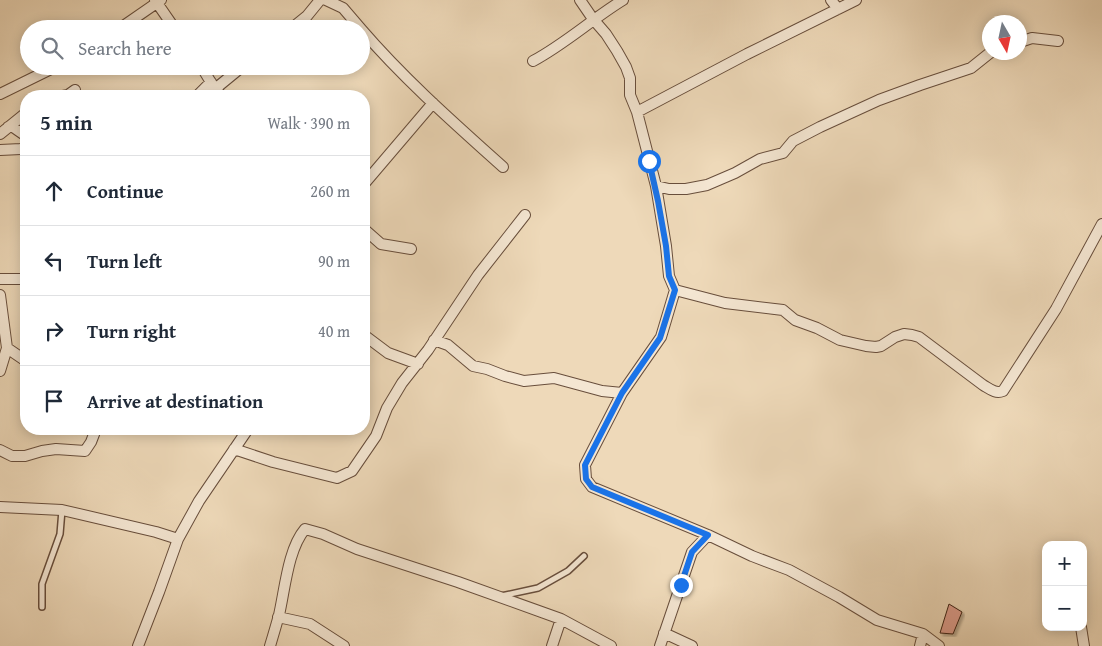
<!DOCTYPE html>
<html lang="en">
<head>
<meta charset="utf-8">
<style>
  :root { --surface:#fff; --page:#f6f6f7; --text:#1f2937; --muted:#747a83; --line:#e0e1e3 }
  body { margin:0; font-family:"Gentium Book Plus",serif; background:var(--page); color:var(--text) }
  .controls { position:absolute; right:15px; bottom:15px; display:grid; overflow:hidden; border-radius:10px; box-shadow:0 2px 12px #0003 }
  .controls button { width:45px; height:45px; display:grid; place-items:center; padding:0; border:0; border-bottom:1px solid var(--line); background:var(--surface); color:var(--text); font:25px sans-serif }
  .compass { position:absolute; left:982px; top:15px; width:45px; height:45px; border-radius:50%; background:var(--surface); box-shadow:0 2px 12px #0003; rotate:171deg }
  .stop { position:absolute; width:15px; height:15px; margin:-11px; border:4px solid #1a73e8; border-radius:50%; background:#fff }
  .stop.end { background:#1a73e8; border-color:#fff; box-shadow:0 1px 5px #0008 }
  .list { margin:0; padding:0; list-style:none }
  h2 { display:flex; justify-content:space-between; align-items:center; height:65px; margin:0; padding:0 20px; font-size:21px }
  h2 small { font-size:16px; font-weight:400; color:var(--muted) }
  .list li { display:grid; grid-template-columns:32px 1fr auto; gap:15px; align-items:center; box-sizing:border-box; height:70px; padding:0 20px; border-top:1px solid var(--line) }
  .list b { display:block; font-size:19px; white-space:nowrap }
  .list em { font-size:16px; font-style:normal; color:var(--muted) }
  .icon { flex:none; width:28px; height:28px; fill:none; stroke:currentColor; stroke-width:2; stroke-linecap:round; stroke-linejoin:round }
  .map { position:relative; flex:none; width:1102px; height:646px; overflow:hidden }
  .search { position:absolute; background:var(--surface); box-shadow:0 2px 12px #0003; left:20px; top:20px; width:350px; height:55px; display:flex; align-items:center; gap:12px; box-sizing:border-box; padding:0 18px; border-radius:28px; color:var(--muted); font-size:19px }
  .panel { position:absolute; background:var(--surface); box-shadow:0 2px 12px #0003; left:20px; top:90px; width:350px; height:345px; border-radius:20px }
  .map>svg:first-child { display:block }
  .building { fill:#dd9c8c; stroke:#3b2012; filter:url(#shadow) }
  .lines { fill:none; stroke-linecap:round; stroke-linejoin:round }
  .lane-casing { stroke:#684e3c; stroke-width:8 }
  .street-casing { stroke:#684e3c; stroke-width:12 }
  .lane { stroke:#f4e6d2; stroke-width:5 }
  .street { stroke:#f4e6d2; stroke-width:10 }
  .route { stroke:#1a73e8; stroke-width:6 }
</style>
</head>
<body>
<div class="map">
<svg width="1102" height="646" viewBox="0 0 1102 646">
  <defs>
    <filter id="shadow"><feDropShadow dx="2.5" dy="2.5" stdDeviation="1" flood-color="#0004"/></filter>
  </defs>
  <rect width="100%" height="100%" fill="#eed9b9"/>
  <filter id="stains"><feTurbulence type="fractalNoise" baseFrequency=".004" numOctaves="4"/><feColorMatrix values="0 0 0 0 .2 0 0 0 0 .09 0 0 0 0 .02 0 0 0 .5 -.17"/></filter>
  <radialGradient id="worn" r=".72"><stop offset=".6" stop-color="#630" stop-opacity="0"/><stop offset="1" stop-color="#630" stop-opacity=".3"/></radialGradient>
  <!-- building -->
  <path class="building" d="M949 604 962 612 953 634 940 633Z"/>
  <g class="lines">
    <defs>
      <path id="lane" d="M501 596 538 588 568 571 584 556
        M42 607V584L60 534 62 510"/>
      <path id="street" d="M155 0 175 29
        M326 0 343 8 361 29
        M580 0 593 19 606 34 617 51 626 67 630 78V95L637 112 656 186 666 246 669 276 675 290 725 303 783 310 795 320 817 328 840 340 866 346 876 347 881 346 895 337 904 334 912 335 919 337 983 385C990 389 995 394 1003 391L1056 309 1102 224
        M831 0 838 9
        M119 29 161 0
        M291 29 307 16 320 0
        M361 29C404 79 454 123 503 167
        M1020 42 1032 38 1058 41
        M533 61C565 44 592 19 623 0
        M201 66 215 89 222 96
        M215 89 243 66
        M0 94 57 66
        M63 96 68 95 75 90
        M197 96 211 82
        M637 112 747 54 856 0
        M8 127H13L26 136
        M0 134 26 113
        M0 150 21 149 26 147
        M364 184 433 103
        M656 186 669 189H686L707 185 735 173 760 159 783 153 793 141 820 127 879 100 920 85 971 68 991 52
        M364 229 381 244 411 249
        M0 279H26
        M675 290 661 337 622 393 585 465 586 479 592 487 708 535 752 556 789 570 839 597 877 620 923 634 939 646
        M0 295 7 348 0 371
        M364 335 388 353 418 364
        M434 340 448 345 473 366 487 369 505 376 524 381 554 378 602 391 622 393
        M7 348 26 361
        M234 449 273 462 337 478 352 471 376 436 387 408 402 383 428 350 478 275 525 215
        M0 450 12 456H25L42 451 56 449 85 451 91 442 96 429
        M0 507 62 510 156 532 178 539
        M278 617 310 624 344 646
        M1081 627 1084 646
        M664 633 692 646
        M138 646 159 592 178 539 199 501 248 429
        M270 646C273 636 276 626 279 615 285 589 288 549 305 529L323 534 357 549 458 582 561 619 611 646
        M552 646 561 619
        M660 646 692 552 708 535
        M920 646 923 634"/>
    </defs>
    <!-- lane casing -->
    <use href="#lane" class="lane-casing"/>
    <!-- street casing -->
    <use href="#street" class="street-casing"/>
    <!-- lane -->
    <use href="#lane" class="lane"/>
    <!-- street -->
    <use href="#street" class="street"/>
  </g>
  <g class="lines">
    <!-- route -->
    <path class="route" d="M649 161 658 201 666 246 669 276 675 290 660 338 622 393 585 465 586 479 592 487 708 535 692 552 681 585"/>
  </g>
  <rect width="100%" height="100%" filter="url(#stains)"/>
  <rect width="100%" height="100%" fill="url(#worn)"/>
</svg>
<div class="controls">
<button>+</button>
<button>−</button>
</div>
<svg class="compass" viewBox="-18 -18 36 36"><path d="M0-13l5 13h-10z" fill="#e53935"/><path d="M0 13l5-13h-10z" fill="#747a83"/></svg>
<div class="stop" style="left:649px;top:161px"></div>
<div class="stop end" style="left:681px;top:585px"></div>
<div class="search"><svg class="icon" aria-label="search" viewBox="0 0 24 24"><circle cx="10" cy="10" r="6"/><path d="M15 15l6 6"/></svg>Search here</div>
<section class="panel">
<h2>5 min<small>Walk · 390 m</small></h2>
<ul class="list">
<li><svg class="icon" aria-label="ahead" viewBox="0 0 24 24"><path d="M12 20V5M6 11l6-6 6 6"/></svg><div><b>Continue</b></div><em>260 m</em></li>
<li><svg class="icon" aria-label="left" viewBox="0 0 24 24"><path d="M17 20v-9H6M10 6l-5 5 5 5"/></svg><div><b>Turn left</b></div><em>90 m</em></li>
<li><svg class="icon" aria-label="right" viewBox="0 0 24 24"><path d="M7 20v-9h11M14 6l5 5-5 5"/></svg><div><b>Turn right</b></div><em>40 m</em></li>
<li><svg class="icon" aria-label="arrive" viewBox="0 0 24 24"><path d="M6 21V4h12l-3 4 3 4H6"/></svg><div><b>Arrive at destination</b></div></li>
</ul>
</section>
</div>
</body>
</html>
